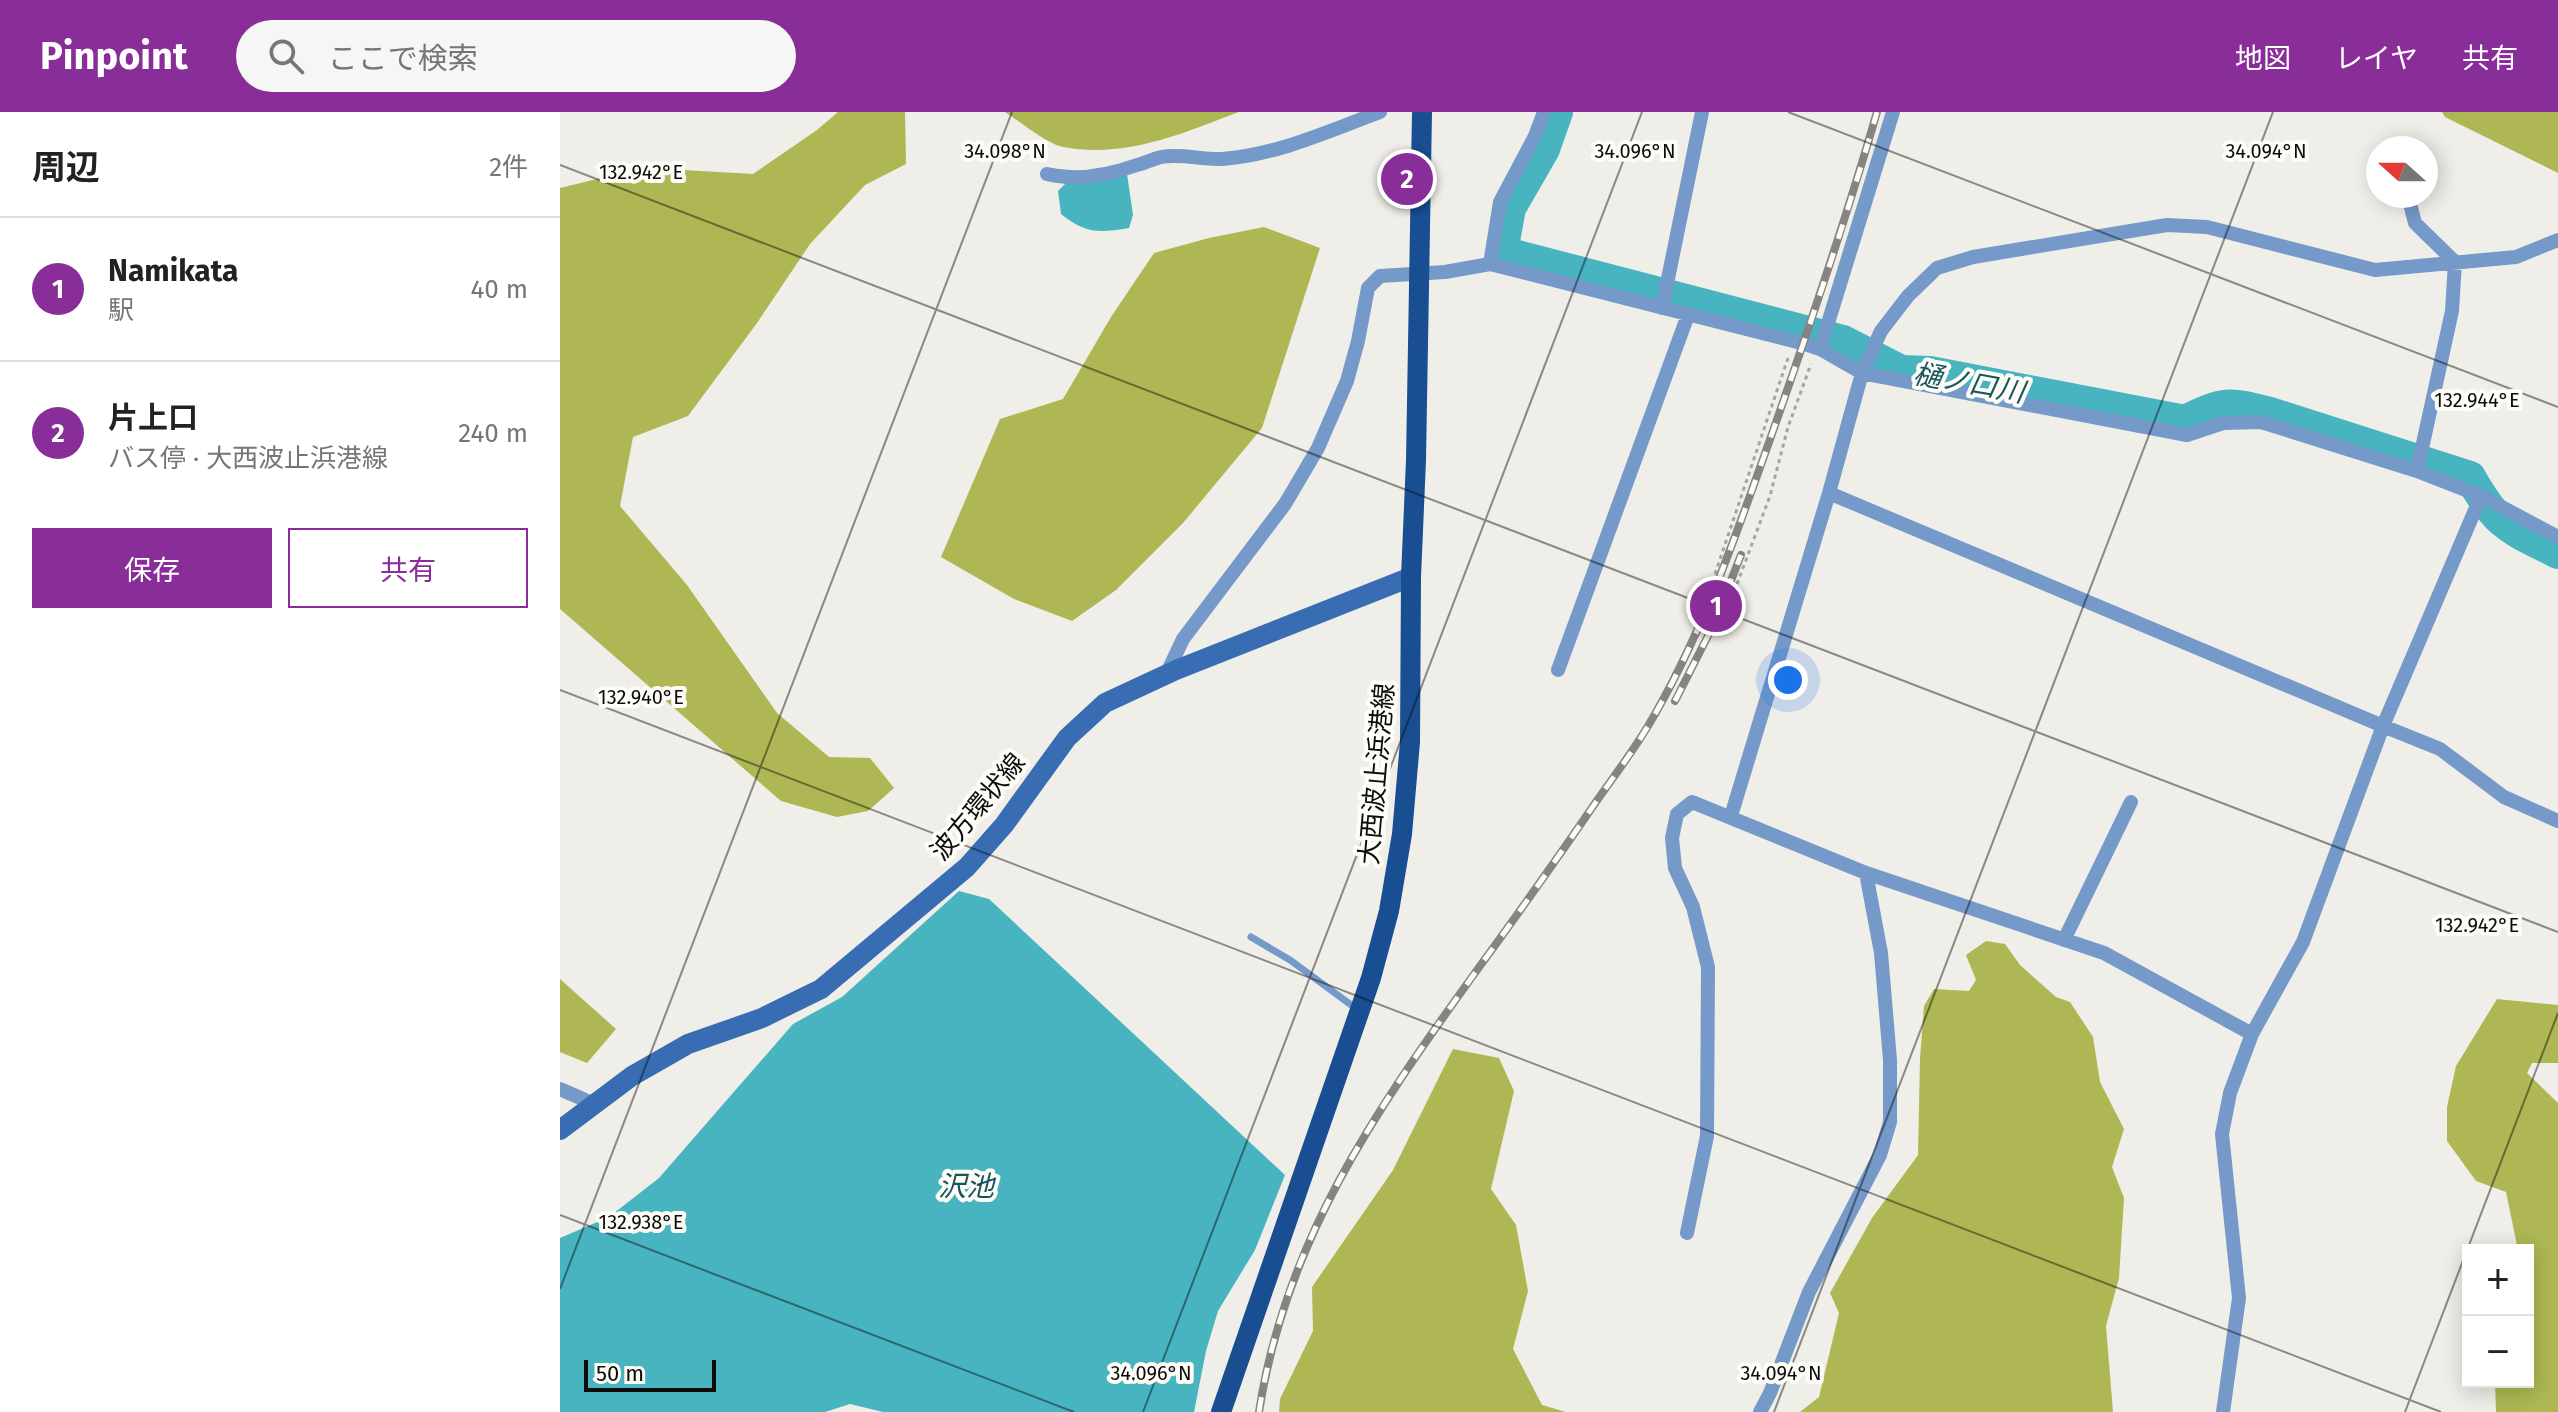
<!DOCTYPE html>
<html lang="ja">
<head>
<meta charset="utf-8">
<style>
  :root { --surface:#fff; --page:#f6f6f6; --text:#222; --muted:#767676; --line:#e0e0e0; --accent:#892d98 }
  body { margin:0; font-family:"Fira Sans","Noto Sans JP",sans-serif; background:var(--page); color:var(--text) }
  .controls { position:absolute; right:24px; bottom:24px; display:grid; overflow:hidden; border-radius:0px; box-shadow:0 4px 20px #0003 }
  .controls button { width:72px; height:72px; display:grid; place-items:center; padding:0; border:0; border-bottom:2px solid var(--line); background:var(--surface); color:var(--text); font:40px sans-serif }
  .compass { position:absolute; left:1806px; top:24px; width:72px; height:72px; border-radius:50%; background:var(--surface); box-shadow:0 4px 20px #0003; rotate:291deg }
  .scale { position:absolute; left:24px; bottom:20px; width:132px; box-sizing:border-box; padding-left:8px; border:4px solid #0d0c0a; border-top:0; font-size:22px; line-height:28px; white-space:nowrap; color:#0d0c0a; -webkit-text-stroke:6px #fdfcf6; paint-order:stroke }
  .you { position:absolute; left:1228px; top:568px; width:28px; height:28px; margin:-20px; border:6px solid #fff; border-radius:50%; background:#1a73e8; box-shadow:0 0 0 12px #1a73e833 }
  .badge { display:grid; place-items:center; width:52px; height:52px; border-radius:50%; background:var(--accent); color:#fff; font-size:26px; font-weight:700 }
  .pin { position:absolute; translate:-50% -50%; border:4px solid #fff; box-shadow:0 2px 8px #0006 }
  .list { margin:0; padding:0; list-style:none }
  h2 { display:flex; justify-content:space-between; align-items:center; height:104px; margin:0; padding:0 32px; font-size:34px }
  h2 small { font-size:26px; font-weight:400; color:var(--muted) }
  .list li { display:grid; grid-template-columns:52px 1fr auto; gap:24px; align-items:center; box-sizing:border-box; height:144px; padding:0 32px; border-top:2px solid var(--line) }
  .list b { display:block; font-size:30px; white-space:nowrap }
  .list p { margin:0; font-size:26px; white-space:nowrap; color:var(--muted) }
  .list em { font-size:26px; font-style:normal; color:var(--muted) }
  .actions { display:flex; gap:16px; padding:24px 32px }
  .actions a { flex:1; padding:18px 0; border:2px solid var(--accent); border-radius:0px; text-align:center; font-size:28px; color:var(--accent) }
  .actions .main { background:var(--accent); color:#fff }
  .icon { flex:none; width:44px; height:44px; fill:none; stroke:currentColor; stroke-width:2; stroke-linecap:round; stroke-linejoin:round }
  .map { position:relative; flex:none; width:1998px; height:1300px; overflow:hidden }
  header { display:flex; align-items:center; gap:48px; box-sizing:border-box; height:112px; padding:0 40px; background:var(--accent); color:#fff }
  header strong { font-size:38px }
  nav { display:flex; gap:44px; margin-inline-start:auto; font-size:28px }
  .search { width:560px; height:72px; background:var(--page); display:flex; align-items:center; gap:20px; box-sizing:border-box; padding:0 28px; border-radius:44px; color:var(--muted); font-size:30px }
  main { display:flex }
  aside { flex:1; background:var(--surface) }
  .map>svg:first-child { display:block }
  .forest { fill:#aeb753 }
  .water { fill:#47b4c0 }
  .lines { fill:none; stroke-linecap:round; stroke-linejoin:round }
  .river { stroke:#47b4c0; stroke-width:32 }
  .path { stroke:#a6a49f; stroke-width:3; stroke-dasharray:4 4; stroke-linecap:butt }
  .service { stroke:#7599c9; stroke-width:7 }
  .minor { stroke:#7599c9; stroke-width:14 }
  .secondary { stroke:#386db4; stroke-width:20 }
  .primary { stroke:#194e92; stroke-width:20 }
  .rail-casing { stroke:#868480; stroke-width:8 }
  .rail { stroke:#fdfcf6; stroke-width:5; stroke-dasharray:15; stroke-linecap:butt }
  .ticks { fill:none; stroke:#0d0c0a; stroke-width:2; stroke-opacity:0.45 }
  .labels { text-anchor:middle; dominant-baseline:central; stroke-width:8; stroke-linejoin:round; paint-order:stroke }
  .street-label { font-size:26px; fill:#0d0c0a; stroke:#fdfcf6 }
  .water-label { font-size:28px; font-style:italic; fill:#18565d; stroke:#fdfcf6 }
  .ticks-label { font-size:20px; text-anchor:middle; fill:#0d0c0a; stroke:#fdfcf6; stroke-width:8; stroke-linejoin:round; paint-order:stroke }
</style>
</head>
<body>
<header>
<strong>Pinpoint</strong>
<div class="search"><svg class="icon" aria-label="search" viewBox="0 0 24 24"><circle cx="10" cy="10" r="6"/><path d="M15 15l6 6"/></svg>ここで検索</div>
<nav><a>地図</a><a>レイヤ</a><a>共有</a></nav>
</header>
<main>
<aside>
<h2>周辺<small>2件</small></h2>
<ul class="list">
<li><span class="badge">1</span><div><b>Namikata</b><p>駅</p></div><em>40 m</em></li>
<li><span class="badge">2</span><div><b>片上口</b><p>バス停 · 大西波止浜港線</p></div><em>240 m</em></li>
</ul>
<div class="actions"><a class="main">保存</a><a>共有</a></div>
</aside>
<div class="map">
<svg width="1998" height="1300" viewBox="0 0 1998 1300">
  <rect width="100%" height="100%" fill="#f0eee8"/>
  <!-- forest -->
  <path class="forest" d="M278 0H345L346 52 305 73 250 132 197 211 128 304 73 325 60 394 127 473 217 601 269 645 310 646 334 676 308 699 277 705 221 689 0 497V76L45 65 106 57 193 62 257 18Z
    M445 0H679C623 21 565 47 503 35 487 32 459 9 445 0Z
    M1882 0H1998V61L1885 5Z
    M704 115 760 136 702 316 623 411 556 478 512 509 454 487 381 445 440 307 503 287 551 205 594 141 649 126Z
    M1426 829 1445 832 1460 853 1496 885 1510 890 1533 925 1540 970 1564 1017 1552 1055 1564 1086 1559 1166 1546 1214 1553 1300H1240L1259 1285 1279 1201 1270 1181 1312 1106 1358 1043 1360 947 1364 894 1374 877 1409 879 1416 868 1406 843Z
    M0 867 56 917 27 951 0 940Z
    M1937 887 1998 893V951H1972L1967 961 1998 991V1300H1936L1935 1270H1968V1138H1958L1946 1080 1916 1069 1887 1029V995L1896 954Z
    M893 937 939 946 954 979 931 1077 956 1113 968 1179 953 1237 982 1293 1006 1300H719L720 1287 753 1219 752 1175 833 1058Z"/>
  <!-- water -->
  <path class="water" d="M567 62 573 103 569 116C538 121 526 122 501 102L498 79 507 70Z
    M399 779 429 787 725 1063 695 1138 658 1199 646 1239 634 1300H323L290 1292 265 1300H0V1126L49 1105 99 1066 233 912 282 885Z"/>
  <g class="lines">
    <!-- river -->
    <path class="river" d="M997 0 984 37 950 96 942 140 1283 229 1341 259 1370 260 1625 309C1663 290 1669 290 1710 301L1910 365C1938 415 1949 416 1998 441"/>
    <!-- path -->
    <path class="path" d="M1155 462 1228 246
      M1177 472 1210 384 1228 315 1251 252"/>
    <!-- service -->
    <path class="service" d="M691 825 730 848 798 898"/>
    <!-- minor -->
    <path class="minor" d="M487 62C516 69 549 63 577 53 585 51 593 47 601 45 621 41 641 48 662 47 717 43 769 19 820 0
      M1848 84 1855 111 1895 150 1892 199 1857 359
      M930 152 940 90 975 24 984 0
      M1102 196 1142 0
      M1260 237 1333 0
      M1269 381 1823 614 1921 384
      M998 558 1128 203
      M606 563 623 527 725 392 758 336 787 269 798 229 808 176 820 164 885 160 930 152 1245 232 1260 237 1302 261 1627 323 1663 311 1701 310 1857 359 1921 384 1998 425
      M1171 704 1269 381 1302 261 1321 219 1348 184 1377 156 1413 145 1607 113 1647 115 1815 158 1956 145 1998 128
      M1504 828 1571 690
      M0 977 34 992
      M1127 1121 1147 1024 1148 855 1133 795 1115 756 1112 726 1117 702 1132 690 1306 761 1544 841 1692 922
      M1200 1300 1210 1281 1249 1180 1320 1043 1330 1010V948L1321 841 1306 761
      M1663 1300 1679 1186 1662 1022 1670 981 1692 922 1743 830 1823 614 1880 637 1944 685 1998 709"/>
    <!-- secondary -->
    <path class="secondary" d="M0 1018 72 964 128 932 202 906 261 877 407 755 444 713 507 626 545 591 616 558 851 465"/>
    <!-- primary -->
    <path class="primary" d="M661 1300 811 866 829 799 842 722 850 630 851 465 856 348 862 0"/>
    <defs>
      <path id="rail" d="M1115 589 1153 514 1181 443
        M699 1300C725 1130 814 1001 912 865 955 806 997 747 1038 687 1055 663 1073 639 1088 614 1143 522 1177 420 1213 319 1250 213 1286 108 1317 0"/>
    </defs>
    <!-- rail casing -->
    <use href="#rail" class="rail-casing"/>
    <!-- rail -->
    <use href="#rail" class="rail"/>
  </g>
  <!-- ticks -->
  <path class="ticks" d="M1228 0 1998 295M0 53 1998 820M0 578 1881 1300M0 1103 514 1300M0 1177 452 0M583 1300 1082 0M1214 1300 1713 0M1845 1300 1998 901"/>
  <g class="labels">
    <!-- street labels -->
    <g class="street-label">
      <text transform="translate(817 662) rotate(-85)">大西波止浜港線</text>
      <text transform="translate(418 695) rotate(-50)">波方環状線</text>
    </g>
    <!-- water labels -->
    <g class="water-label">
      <text transform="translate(1409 271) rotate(10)">樋ノ口川</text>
      <text x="406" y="1074">沢池</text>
    </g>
  </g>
  <g class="ticks-label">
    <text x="1706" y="46">34.094°N</text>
    <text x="445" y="46">34.098°N</text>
    <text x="1075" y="46">34.096°N</text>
    <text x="81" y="67">132.942°E</text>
    <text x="1917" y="295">132.944°E</text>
    <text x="81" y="592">132.940°E</text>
    <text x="1917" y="820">132.942°E</text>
    <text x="81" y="1117">132.938°E</text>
    <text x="591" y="1268">34.096°N</text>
    <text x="1221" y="1268">34.094°N</text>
  </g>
</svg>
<div class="controls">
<button>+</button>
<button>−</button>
</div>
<svg class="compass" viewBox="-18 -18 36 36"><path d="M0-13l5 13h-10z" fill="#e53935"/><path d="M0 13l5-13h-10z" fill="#767676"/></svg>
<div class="scale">50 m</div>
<div class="you"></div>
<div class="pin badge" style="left:1156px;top:494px">1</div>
<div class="pin badge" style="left:847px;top:67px">2</div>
</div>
</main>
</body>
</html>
